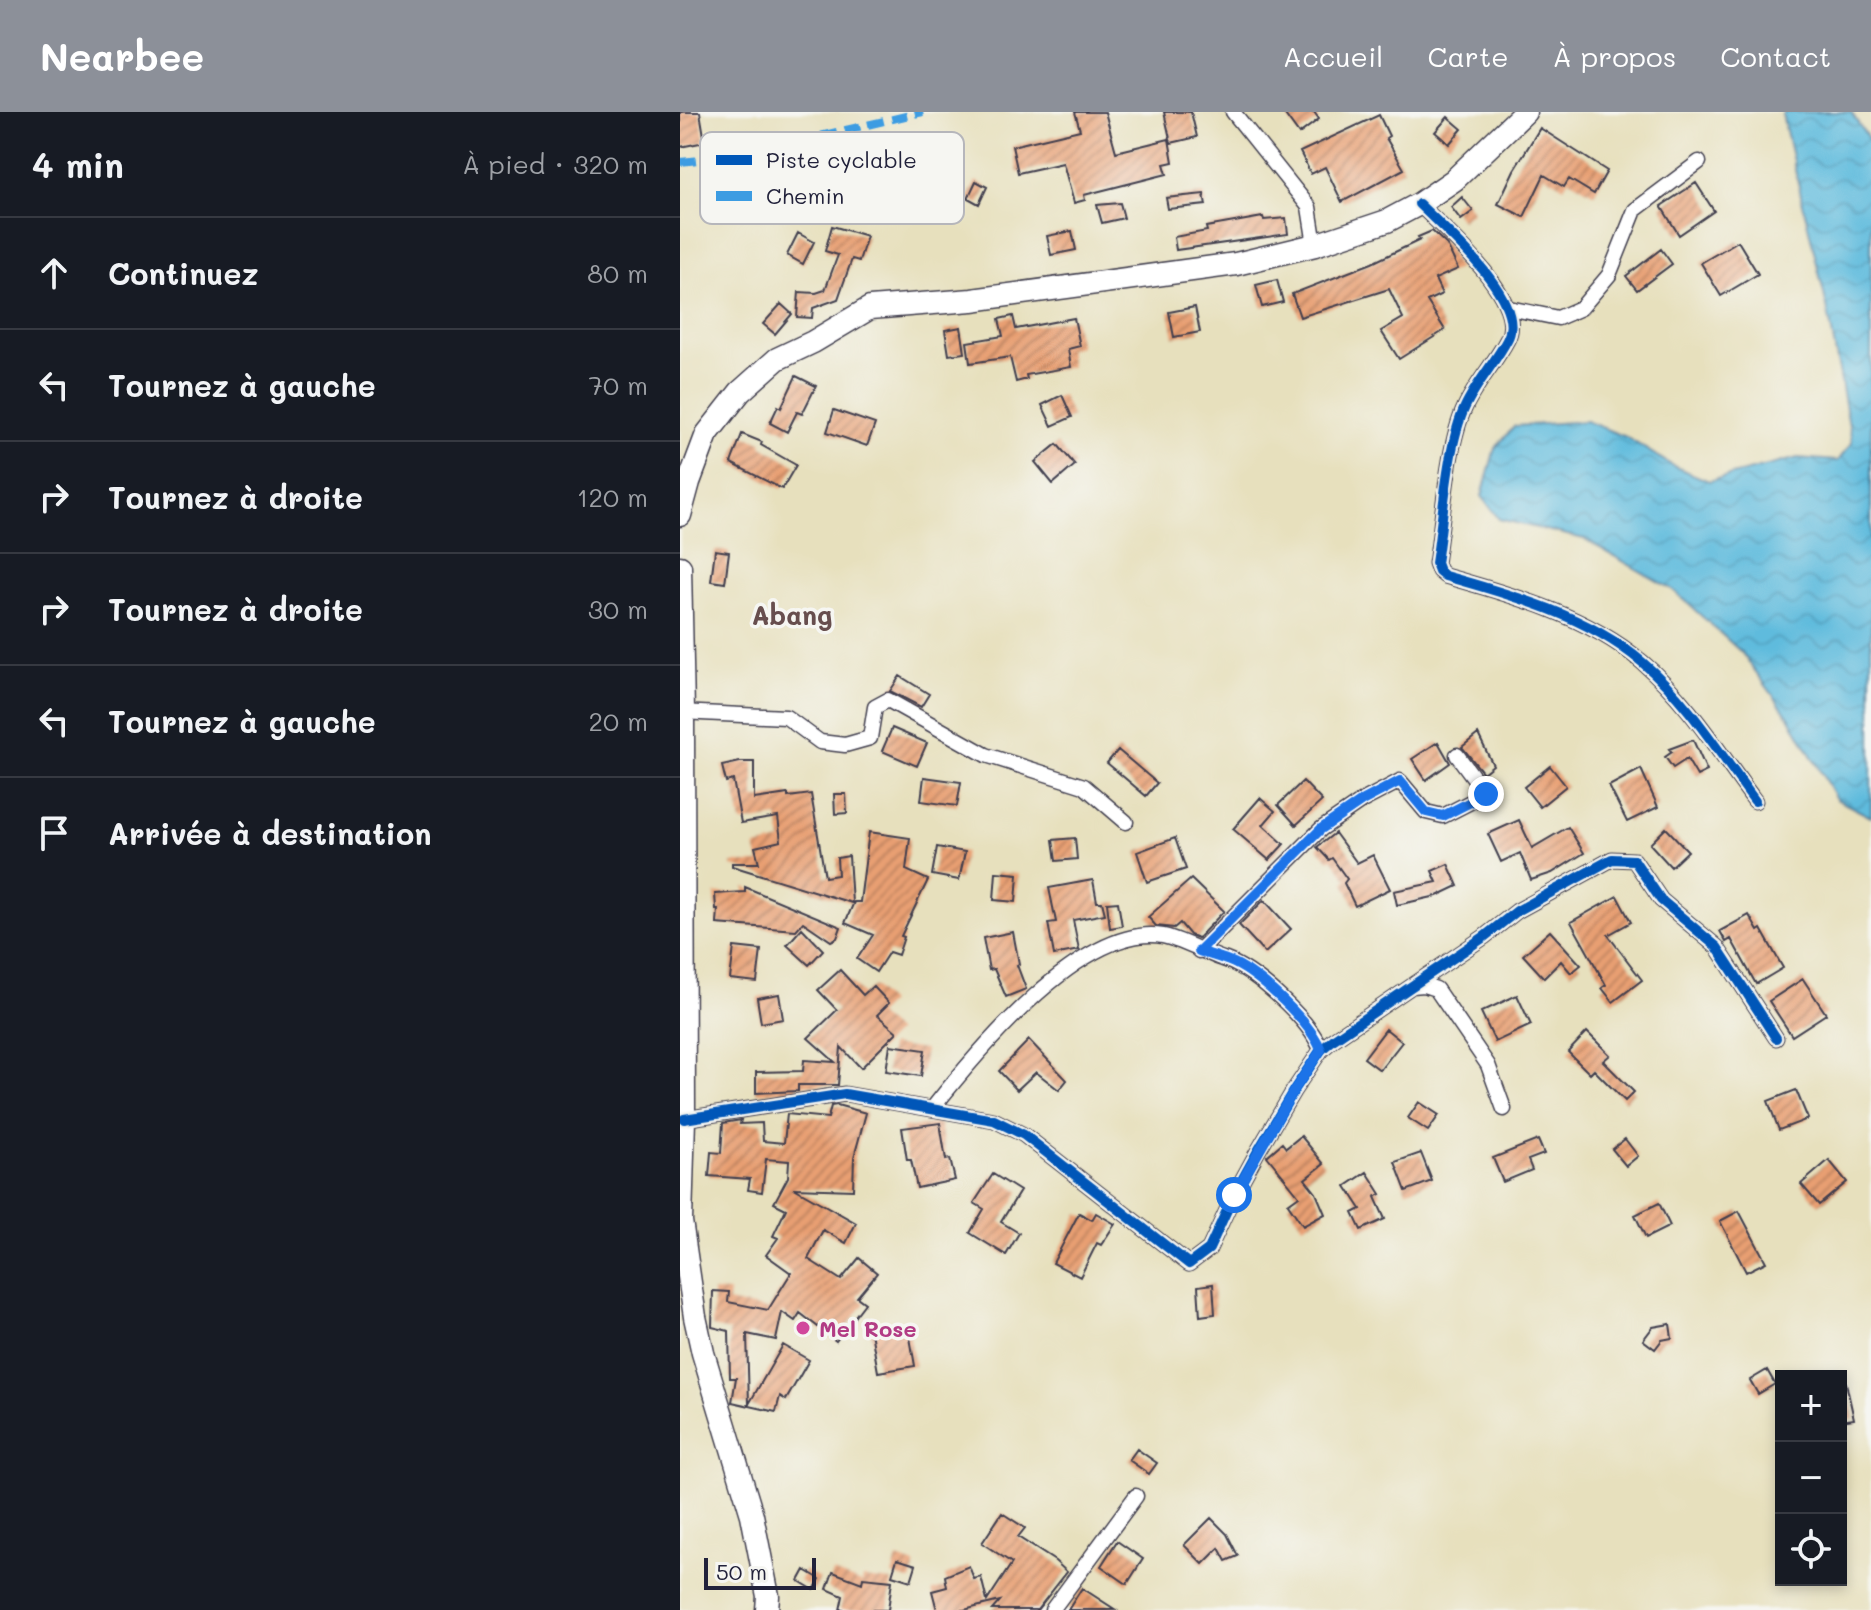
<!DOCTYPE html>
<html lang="fr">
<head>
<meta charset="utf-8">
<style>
  :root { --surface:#171b24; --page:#20242c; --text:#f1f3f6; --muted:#9ea1a6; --line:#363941; --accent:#8c9099 }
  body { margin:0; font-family:Mali,sans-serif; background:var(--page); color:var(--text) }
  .controls { position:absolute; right:24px; bottom:24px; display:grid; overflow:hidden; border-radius:0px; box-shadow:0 4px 12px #0003 }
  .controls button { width:72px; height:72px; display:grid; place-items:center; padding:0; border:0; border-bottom:2px solid var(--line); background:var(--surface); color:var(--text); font:40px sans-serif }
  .scale { position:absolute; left:24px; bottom:20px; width:112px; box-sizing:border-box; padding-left:8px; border:4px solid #22223b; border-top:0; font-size:22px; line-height:28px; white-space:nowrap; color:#22223b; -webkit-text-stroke:6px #f6f6f2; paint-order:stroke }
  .stop { position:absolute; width:24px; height:24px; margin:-18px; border:6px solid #1a73e8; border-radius:50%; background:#fff }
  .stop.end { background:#1a73e8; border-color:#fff; box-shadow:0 2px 8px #0008 }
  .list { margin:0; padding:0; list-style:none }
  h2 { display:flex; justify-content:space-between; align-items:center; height:104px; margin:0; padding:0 32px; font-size:34px }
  h2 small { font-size:26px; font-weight:400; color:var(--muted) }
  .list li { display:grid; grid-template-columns:52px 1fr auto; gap:24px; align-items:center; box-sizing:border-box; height:112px; padding:0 32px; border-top:2px solid var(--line) }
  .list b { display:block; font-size:30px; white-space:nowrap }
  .list em { font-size:26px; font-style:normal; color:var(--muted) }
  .icon { flex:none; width:44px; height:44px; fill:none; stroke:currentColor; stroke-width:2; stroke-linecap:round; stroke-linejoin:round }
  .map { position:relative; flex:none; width:1191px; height:1498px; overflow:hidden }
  header { display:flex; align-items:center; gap:48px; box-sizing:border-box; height:112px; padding:0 40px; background:var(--accent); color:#fff }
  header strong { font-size:38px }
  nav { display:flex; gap:44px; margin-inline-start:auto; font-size:28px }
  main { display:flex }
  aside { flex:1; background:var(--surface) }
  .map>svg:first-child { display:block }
  .water { fill:url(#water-waves); stroke:#406e8c; stroke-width:2 }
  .building { fill:url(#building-hatch) }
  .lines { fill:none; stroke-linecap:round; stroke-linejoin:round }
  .street-casing { stroke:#403e4e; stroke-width:17 }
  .primary-casing { stroke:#403e4e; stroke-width:25 }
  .street { stroke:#fff; stroke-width:14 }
  .primary { stroke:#fff; stroke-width:22 }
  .quiet { stroke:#3c9ce2; stroke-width:8; stroke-dasharray:16 8; stroke-linecap:butt }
  .cycleway-casing { stroke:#f6f6f2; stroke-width:15 }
  .cycleway { stroke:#0057b8; stroke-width:10 }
  .route { stroke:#1a73e8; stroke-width:10 }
  .hotel-dot { fill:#d1479c; stroke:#f6f6f2; stroke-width:3 }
  .labels { text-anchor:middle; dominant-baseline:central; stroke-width:7; stroke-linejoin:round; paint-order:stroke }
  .hotel-label { font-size:22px; font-weight:bold; fill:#b23c85; stroke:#f6f6f2; text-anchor:start }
  .quarter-label { font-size:26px; font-weight:bold; fill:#674e4e; stroke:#f6f6f2 }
  .key { fill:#f6f6f2; stroke:#b6b6bb; stroke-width:2 }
  .key-label { font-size:22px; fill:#22223b }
</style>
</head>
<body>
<header>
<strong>Nearbee</strong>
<nav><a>Accueil</a><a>Carte</a><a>À propos</a><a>Contact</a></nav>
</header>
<main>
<aside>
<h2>4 min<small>À pied · 320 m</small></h2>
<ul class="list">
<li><svg class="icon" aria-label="ahead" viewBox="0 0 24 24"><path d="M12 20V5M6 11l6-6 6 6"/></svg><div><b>Continuez</b></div><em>80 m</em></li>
<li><svg class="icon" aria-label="left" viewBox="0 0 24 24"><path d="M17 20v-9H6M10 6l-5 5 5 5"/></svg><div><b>Tournez à gauche</b></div><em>70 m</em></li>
<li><svg class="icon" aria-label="right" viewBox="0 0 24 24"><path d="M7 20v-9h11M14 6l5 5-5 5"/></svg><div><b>Tournez à droite</b></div><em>120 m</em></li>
<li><svg class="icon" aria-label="right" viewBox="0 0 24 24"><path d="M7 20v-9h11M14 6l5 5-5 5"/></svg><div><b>Tournez à droite</b></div><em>30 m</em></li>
<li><svg class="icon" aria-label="left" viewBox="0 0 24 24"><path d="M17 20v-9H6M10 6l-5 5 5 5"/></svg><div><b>Tournez à gauche</b></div><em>20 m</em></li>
<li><svg class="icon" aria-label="arrive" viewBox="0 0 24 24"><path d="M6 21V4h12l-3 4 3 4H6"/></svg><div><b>Arrivée à destination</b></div></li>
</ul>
</aside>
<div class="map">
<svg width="1191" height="1498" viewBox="0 0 1191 1498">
  <defs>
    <pattern id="water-waves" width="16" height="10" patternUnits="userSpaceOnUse" patternTransform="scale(2)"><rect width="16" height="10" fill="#5fbbdd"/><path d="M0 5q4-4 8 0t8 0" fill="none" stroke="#52a0bf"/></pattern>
    <pattern id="building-hatch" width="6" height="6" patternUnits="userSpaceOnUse" patternTransform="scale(2)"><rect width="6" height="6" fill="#e89f72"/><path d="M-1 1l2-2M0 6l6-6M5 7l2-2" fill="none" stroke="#bc815f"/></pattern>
  </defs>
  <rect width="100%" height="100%" fill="#f6f6f2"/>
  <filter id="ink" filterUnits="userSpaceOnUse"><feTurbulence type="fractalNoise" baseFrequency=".0125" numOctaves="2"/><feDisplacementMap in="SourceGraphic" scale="16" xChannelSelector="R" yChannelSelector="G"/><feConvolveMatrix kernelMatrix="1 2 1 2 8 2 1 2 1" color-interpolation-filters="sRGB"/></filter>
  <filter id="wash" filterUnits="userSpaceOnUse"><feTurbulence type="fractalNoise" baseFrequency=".006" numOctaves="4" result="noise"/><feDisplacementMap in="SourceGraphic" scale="32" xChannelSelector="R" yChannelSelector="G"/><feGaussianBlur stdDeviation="1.8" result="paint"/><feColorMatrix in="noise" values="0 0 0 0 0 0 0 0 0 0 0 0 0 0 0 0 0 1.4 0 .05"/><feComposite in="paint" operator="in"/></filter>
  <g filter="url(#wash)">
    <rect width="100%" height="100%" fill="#e7e0bd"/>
    <!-- water -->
    <path class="water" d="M1104 0H1171L1191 31V705L1156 687 1110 606 1061 540 993 478 904 427 819 407 802 384 815 336 835 314 906 309 946 325 993 354 1029 369 1118 346 1158 349 1172 330 1148 199 1102 2Z"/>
    <g id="blocks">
      <!-- building -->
      <path class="building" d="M0 0H20L25 30 0 35Z
        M395 0H425L436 40 489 27 493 50 484 52 487 62 404 83 405 88 394 91 383 51 338 61 332 34 400 18Z
        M484 0H511L517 25 491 31Z
        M603 0H634L639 7 619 22Z
        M699 3 709 24 706 26 724 57 662 90 645 55 631 62 620 40Z
        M768 5 782 17 769 32 755 20Z
        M860 16 927 59 914 82 889 67 884 75 864 63 844 105 818 92 834 58Z
        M296 69 307 75 299 92 288 86Z
        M1016 71 1034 99 999 123 981 94Z
        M524 82 526 93 488 97 486 86Z
        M782 85 793 99 781 108 771 95Z
        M440 91 444 106 422 111 417 93Z
        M583 105 584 108 606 106 608 122 496 138 494 125 527 119 526 115Z
        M152 114 187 124 179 149 172 147 158 187 133 196 132 206 117 205 119 180 136 181 145 178 158 143 145 139Z
        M392 119 396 138 371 143 367 124Z
        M752 119 767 133 778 157 755 167 762 182 747 189 765 218 719 247 701 219 723 206 709 177 620 205 612 182 692 151 740 128 738 125Z
        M118 121 134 130 123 152 107 143Z
        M1058 129 1078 162 1041 184 1021 151Z
        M981 137 992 152 957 178 946 164Z
        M597 168 603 190 582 195 576 173Z
        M101 192 112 202 95 222 83 212Z
        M515 195 520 220 494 225 489 200Z
        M333 204 336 217 394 206 400 234 388 237 391 255 346 263 347 267 336 270 330 245 290 251 287 230 323 224 319 207Z
        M281 215 285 241 269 243 265 218Z
        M116 264 136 274 122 302 117 300 107 320 90 311 98 294 101 296Z
        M382 283 392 305 372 314 362 293Z
        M154 298 195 312 187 334 147 320Z
        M62 322 82 330 81 333 116 353 102 377 51 351Z
        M377 332 395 353 373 372 355 350Z
        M35 438 49 440 45 471 31 469Z
        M220 564 249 582 241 595 210 579Z
        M212 616 247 631 237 654 202 639Z
        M798 622 813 653 803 661 782 635Z
        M1013 628 1027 659 1017 664 1007 647 993 656 985 645 992 640 989 637Z
        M758 630 770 651 746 668 732 647Z
        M438 638 477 671 466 684 427 651Z
        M60 650H74V687L108 682V685L131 682 145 765 158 763 157 746 169 744 172 791 52 754V751H79L75 735 101 729 98 705 61 711 53 668 46 670 42 654Z
        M870 654 886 674 860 695 844 675Z
        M961 657 978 695 947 710 929 674Z
        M244 665 281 670 277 694 241 689Z
        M623 669 642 689 616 713 598 693Z
        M154 682H166L167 701 155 702Z
        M580 686 595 699 583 713 604 732 589 748 553 717Z
        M839 708 852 736 888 715 904 741 872 761 851 768 840 741 821 750 808 722Z
        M986 716 1008 739 991 755 970 732Z
        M189 720 230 726 226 758 248 768 221 824 224 825 218 843 209 840 196 860 177 847 193 823 165 811 174 790H180Z
        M655 721 677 751 693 743 710 777 675 794 664 771 667 767 652 746 649 748 637 735Z
        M395 726 397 747 376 749 373 728Z
        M495 726 506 757 467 770 457 740Z
        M257 735 285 740 279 768 252 763Z
        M768 752 778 774 757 784 717 793 714 779 757 770 752 759Z
        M316 760 338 762 336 790 314 788Z
        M511 767 544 799 518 826 510 823 500 811 494 816 476 814 468 805Z
        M413 768 417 790H422L425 802 393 808 399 838 374 843 368 811 376 810 369 776Z
        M65 775 161 815 157 826 151 829 123 810 116 818 37 812 38 797H36L35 782 65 780Z
        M937 784 951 810 928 823 962 868 933 890 922 876 926 873 891 810Z
        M584 788 611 817 585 841 559 813Z
        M438 790 442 814 430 816 427 791Z
        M1069 803 1078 819 1081 817 1103 856 1076 872 1051 827 1046 830 1040 819Z
        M122 816 143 838 129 853 107 833Z
        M870 819 901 853 891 861 881 849 864 866 843 843Z
        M333 820 339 852 337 853 346 877 326 885 314 857 309 858 303 826Z
        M54 835 81 838 77 870 50 867Z
        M160 858 183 883 193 874 209 891 197 903 217 920 181 956 161 935 158 973H118V979L76 981V960L123 959 124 948 155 950 128 926 157 898 138 878Z
        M1123 867 1146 902 1112 924 1089 889Z
        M99 882 103 907 81 911 77 886Z
        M837 883 851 913 815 930 801 900Z
        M706 917 722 930 700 958 684 946Z
        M907 920 930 943 923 949 954 980 945 989 914 958 910 962 888 940Z
        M349 928 387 968 379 978 356 960 337 978 319 959Z
        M210 933 245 938 241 964 206 959Z
        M1116 978 1128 1007 1099 1018 1088 989Z
        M739 990 759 1003 748 1019 728 1006Z
        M157 993 186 1001 174 1045 173 1078 114 1076 176 1111 166 1131 143 1118 128 1147 161 1168 179 1146 197 1161 177 1185 185 1191 156 1229 120 1201 115 1209 102 1200 96 1228 67 1222 69 1292 103 1233 129 1248 106 1288 100 1284 96 1300 52 1290 56 1266H50L49 1219 32 1215 33 1179 49 1180 48 1190 88 1198 111 1161 86 1143 98 1126 93 1124 106 1097 94 1091 108 1065 109 1049 86 1047 82 1080 68 1078 70 1067 29 1064 31 1040 41 1041 43 1011 61 1008 60 1012 82 1011 83 1029 104 1031 107 1002 148 1006 151 994Z
        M260 1011 266 1048 270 1047 275 1068 237 1076 231 1048H227L222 1016Z
        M621 1024 644 1052 625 1067 636 1081 645 1102 623 1114 608 1092 619 1084 587 1044 602 1031 606 1036Z
        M945 1027 958 1044 946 1054 932 1037Z
        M858 1028 864 1042 848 1048 852 1058 823 1070 813 1046Z
        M741 1041 752 1069 726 1079 715 1050Z
        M1149 1048 1167 1070 1139 1093 1121 1072Z
        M687 1060 701 1082 695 1085 705 1107 681 1118 673 1101 681 1097 666 1074Z
        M313 1062 340 1079 321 1110 339 1121 326 1143 290 1121 304 1097 294 1091Z
        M979 1091 990 1114 966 1126 955 1103Z
        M1059 1099 1086 1150 1066 1160 1040 1109Z
        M399 1101 412 1108 416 1101 435 1112 421 1133 417 1131 400 1165 373 1151Z
        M533 1172 535 1202 520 1204 518 1174Z
        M990 1212 992 1226 982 1228 975 1237 963 1228 973 1215Z
        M228 1214 235 1254 198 1260 191 1220Z
        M1087 1258 1095 1272 1078 1282 1070 1268Z
        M1161 1271H1166L1174 1307 1161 1309Z
        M457 1337 477 1351 469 1362 449 1348Z
        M322 1401 345 1416 338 1425 375 1449 387 1460 357 1498H312L320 1489 284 1498H257L252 1479 267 1475 265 1464 289 1454 294 1467 301 1465 307 1489 332 1451 302 1431Z
        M531 1406 547 1422 558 1444 546 1449 539 1436 523 1452 504 1433Z
        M437 1429 463 1447 447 1472 421 1454Z
        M217 1447 236 1453 231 1469 212 1463Z
        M125 1458 140 1467 134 1478 119 1469Z
        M153 1460 182 1471 183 1466 212 1469 208 1498H160L163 1484 147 1477Z
        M402 1476 436 1498H388Z"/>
    </g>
  </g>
  <g filter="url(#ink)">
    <use href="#blocks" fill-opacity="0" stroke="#403e4e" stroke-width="2"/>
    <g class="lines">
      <defs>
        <path id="street" d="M553 0 629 95 635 133
          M739 92C765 118 849 189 827 228 815 251 796 271 785 295 767 333 763 408 756 451L759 459 765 464C833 483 908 504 962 550 1007 588 1040 642 1075 689
          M829 196 878 206 901 196 929 163 955 98 1019 50
          M0 600 106 605 140 630 165 633 190 626 195 595 208 588 306 643 404 674 446 710
          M519 839 641 717 682 689 720 669 746 700 763 704 806 682 777 643
          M732 874 744 873 756 877 808 953 824 997
          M252 997C297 940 403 811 483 824 497 826 529 843 546 848 576 859 630 908 641 938
          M4 1007 165 982 314 1008 344 1023 509 1152 529 1137 554 1083 578 1039 614 978 641 938 654 927 804 825 837 799 932 747 954 748 981 788 1037 835 1096 926
          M372 1498 456 1384"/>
        <path id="primary" d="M0 403 9 370 27 322 60 280 97 247 133 230 190 196 292 188 556 152 635 133 707 109 739 92 774 68 845 0
          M0 455 3 599 4 1007 1 1109 15 1205 23 1241 72 1403 88 1484 87 1498"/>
      </defs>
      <!-- street casing -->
      <use href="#street" class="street-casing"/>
      <!-- primary casing -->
      <use href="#primary" class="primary-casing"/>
      <!-- street -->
      <use href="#street" class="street"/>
      <!-- primary -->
      <use href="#primary" class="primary"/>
      <!-- quiet -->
      <path class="quiet" d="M0 50 49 45 243 0"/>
      <defs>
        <path id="cycleway" d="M739 92C765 118 849 189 827 228 815 251 796 271 785 295 767 333 763 408 756 451L759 459 765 464C833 483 908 504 962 550 1007 588 1040 642 1075 689
          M4 1007 165 982 314 1008 344 1023 509 1152 529 1137 554 1083 578 1039 614 978 641 938 654 927 804 825 837 799 932 747 954 748 981 788 1037 835 1096 926"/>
      </defs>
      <!-- cycleway casing -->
      <use href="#cycleway" class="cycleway-casing"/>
      <!-- cycleway -->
      <use href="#cycleway" class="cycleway"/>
    </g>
  </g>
  <g class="lines" filter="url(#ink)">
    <!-- route -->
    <path class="route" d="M554 1083 614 978 641 938C631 911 581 864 554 851 543 846 531 843 519 839L641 717 682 689 720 669 746 700 763 704 806 682"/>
  </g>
  <!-- markers -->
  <circle class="hotel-dot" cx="123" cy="1216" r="8"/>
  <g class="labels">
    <!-- hotel labels -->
    <g class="hotel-label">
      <text x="139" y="1216">Mel Rose</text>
    </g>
    <!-- quarter labels -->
    <g class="quarter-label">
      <text x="112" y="503">Abang</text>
    </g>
  </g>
  <!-- legend -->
  <rect x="20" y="20" width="264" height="92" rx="12" class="key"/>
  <rect x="36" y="43" width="36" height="10" fill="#0057b8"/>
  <rect x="36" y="79" width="36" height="10" fill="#3c9ce2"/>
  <g class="key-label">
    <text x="86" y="56">Piste cyclable</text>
    <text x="86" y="92">Chemin</text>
  </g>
</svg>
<div class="controls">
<button>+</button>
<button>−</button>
<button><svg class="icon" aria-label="locate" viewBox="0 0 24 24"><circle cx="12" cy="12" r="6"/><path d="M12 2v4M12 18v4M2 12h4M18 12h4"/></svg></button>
</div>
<div class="scale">50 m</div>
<div class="stop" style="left:554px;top:1083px"></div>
<div class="stop end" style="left:806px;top:682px"></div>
</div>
</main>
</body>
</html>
